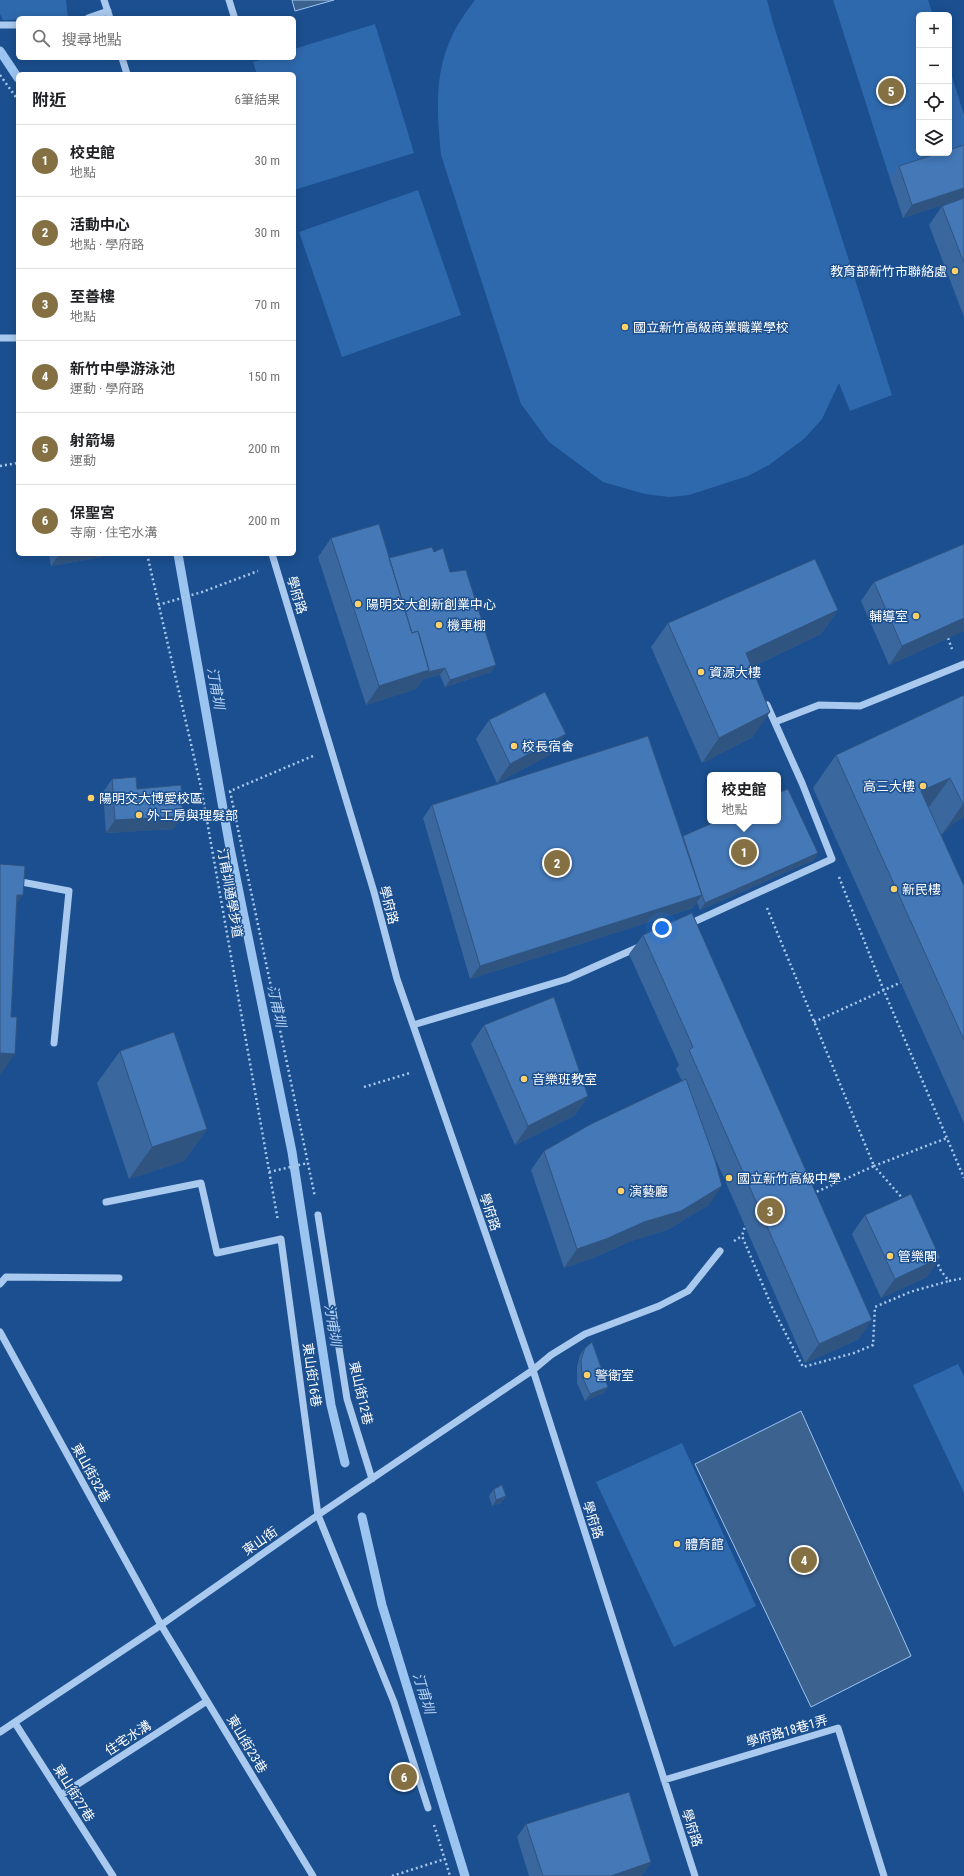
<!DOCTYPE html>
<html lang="zh-TW">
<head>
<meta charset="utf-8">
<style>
  :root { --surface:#fff; --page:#f6f6f6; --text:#202124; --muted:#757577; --line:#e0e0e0; --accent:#847042 }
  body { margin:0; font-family:"Roboto Condensed","Noto Sans TC",sans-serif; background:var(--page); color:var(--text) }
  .controls { position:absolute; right:12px; top:12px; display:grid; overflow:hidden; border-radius:6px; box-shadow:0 2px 10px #0003 }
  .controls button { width:36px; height:36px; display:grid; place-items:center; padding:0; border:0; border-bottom:1px solid var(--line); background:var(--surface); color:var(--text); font:20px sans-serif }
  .you { position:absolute; left:662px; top:928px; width:14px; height:14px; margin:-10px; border:3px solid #fff; border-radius:50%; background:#1a73e8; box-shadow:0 0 0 6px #1a73e833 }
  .badge { display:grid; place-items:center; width:26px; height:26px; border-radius:50%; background:var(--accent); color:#fff; font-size:13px; font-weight:700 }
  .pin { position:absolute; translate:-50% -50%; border:2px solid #fff; box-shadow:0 1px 4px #0006 }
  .popup { position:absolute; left:707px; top:772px; width:74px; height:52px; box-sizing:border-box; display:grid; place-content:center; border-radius:6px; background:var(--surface); filter:drop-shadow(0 1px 3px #0005); font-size:13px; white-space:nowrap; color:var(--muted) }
  .popup b { font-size:15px; color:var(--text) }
  .popup::after { content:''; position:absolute; left:50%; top:100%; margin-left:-8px; border:8px solid transparent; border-top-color:var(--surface) }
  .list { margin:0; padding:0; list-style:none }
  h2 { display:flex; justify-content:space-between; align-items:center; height:52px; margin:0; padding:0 16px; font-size:17px }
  h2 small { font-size:13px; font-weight:400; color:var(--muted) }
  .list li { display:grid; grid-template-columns:26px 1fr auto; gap:12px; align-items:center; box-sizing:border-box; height:72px; padding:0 16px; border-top:1px solid var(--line) }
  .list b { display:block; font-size:15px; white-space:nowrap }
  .list p { margin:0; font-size:13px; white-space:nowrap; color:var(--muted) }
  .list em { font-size:13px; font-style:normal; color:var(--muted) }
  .icon { flex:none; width:22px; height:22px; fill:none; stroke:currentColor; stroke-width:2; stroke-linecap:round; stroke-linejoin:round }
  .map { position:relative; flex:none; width:964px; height:1876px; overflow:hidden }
  .search { position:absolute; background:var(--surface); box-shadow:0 2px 10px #0003; left:16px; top:16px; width:280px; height:44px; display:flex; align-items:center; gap:10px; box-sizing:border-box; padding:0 14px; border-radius:6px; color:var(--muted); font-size:15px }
  .panel { position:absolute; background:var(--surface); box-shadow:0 2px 10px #0003; left:16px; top:72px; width:280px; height:484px; border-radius:6px }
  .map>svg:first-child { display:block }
  .green { fill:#2e69ad }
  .water { fill:#3c6290; stroke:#9cc4f0 }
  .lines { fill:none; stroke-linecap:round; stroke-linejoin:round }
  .stream { stroke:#9cc4f0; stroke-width:9 }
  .path { stroke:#a9c9ee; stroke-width:2.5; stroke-dasharray:2 3; stroke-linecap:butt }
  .minor { stroke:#a9c9ee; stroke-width:7 }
  .wall { fill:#3a679d }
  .shaded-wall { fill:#305480 }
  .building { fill:#4478b7; stroke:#305480 }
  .poi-dot { fill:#ffd166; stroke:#1b4f8f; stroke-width:1.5 }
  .labels { text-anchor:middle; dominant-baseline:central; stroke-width:3; stroke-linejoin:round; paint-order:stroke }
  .poi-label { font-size:13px; fill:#fff; stroke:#1b4f8f; text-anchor:start }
  .street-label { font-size:13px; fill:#fff; stroke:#1b4f8f }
  .water-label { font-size:14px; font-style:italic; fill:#b5d3f5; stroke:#1b4f8f }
</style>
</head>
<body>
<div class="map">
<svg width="964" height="1876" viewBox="0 0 964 1876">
  <rect width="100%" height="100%" fill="#1b4f8f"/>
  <!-- green -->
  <path class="green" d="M0 0H66L68 18 3 20 0 14Z
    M475 0H767L773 23 892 395 850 411 839 383 822 419 805 438 769 465 748 476 689 495 669 497 645 494 603 482 549 442 521 404 441 155C435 94 434 51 475 0Z
    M833 0H928L933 15H919V153H949V67L964 115V155L890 179Z
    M375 24 414 153 294 190V74H257L253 62 266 58H294V49Z
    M418 190 461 315 342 357 299 232Z
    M958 1364 964 1376V1493L913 1385Z
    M682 1443 756 1606 674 1647 596 1482Z"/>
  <!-- water -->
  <path class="water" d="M292 0H334L295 11Z
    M801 1411 911 1656 811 1707 695 1464Z"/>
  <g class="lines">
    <!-- stream -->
    <path class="stream" d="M0 51 18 78
      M178 554 230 848 292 1152 331 1405 345 1463
      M362 1517 382 1605 465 1876"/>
    <!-- path -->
    <path class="path" d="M0 75 18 100
      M0 466 18 463
      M147 554 201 787 278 1221
      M158 605 202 592 258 571
      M948 638 952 649
      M313 756 230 791 315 1197
      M839 877 884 991 964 1178
      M767 908 874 1166 814 1193
      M814 1022 904 981
      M364 1087 410 1073
      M269 1172 308 1163
      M904 1200 874 1166 947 1138
      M746 1223 742 1236 772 1307 803 1367 854 1353 873 1345 875 1307 910 1292 949 1281
      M734 1241 742 1236
      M936 1260 941 1271 949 1281 964 1278
      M434 1825 450 1876
      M392 1876 445 1859"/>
    <!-- minor -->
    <path class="minor" d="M104 0 110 18
      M229 0 234 16
      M88 18 108 11
      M0 25H18
      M122 58 127 74
      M0 338H18
      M272 554 374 892 397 979 533 1370 695 1876
      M775 722 819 705 860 706 964 664
      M0 878 69 891 54 1043
      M687 925 832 859 802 783 767 705
      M413 1025 567 979 641 946
      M106 1202 201 1183 217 1253 281 1239 318 1515 394 1702 428 1808
      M318 1215 347 1399 372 1479
      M0 1284 6 1277 119 1278
      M0 1332 161 1625 313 1876
      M15 1723 113 1876
      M0 1732 161 1625 318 1515 533 1370 551 1355 585 1334 659 1306 688 1291 720 1251
      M664 1780 838 1728 884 1876
      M61 1795 207 1701"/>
  </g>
  <!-- wall -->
  <path class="wall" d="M964 145V317L929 225 942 206 964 198 903 218 890 179 899 166Z
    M331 538 389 558 434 552 450 572 496 665 491 672 445 687 440 675 423 679 416 689 366 705 318 557Z
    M964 544V631L889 665 861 601 874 582Z
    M49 554H104L102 557 51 566Z
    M838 610 821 634 752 667 753 737 702 763 651 647 668 623Z
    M964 695V817L955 822 941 835 964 886V1123L813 788 836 755Z
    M489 720 553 753 497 783 476 739Z
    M112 779 137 789 174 829 106 833 103 792Z
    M432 805 683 836 814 860 700 910 697 902 693 908 470 979 423 818Z
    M643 935 859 1339 805 1363 709 1144V1205L667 1230 631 1241 593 1258 564 1268 531 1170 544 1151 682 1081 676 1069 679 1065 629 954Z
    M484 1025 588 1096 575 1115 515 1145 471 1044Z
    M120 1051 207 1129 184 1161 129 1179 97 1083Z
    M865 1215 927 1277 881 1298 852 1234Z
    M585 1348 608 1387 603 1393 585 1401 577 1383V1367L580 1355Z
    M494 1489 506 1496 501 1503 492 1506 489 1496Z
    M526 1824 651 1862 642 1875 640 1876H529L517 1837Z"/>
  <!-- shaded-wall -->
  <path class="shaded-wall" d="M964 188V198L903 218 912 205Z
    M59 554H104L102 557 51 566Z
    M838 610 821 634 729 678 746 653Z
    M964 618V631L889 665 902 646Z
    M496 665 491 672 445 687 450 680Z
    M445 668 440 675 423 679 416 689 366 705 379 686 429 670Z
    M770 712 753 737 702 763 719 738Z
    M566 734 553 753 497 783 510 764Z
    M950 778 927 810 921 791Z
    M964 803V817L955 822 940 837Z
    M183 816 174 829 106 833 115 820Z
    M818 853 814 860 700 910 705 903Z
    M17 895H23L0 928Z
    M702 895 693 908 470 979 480 966Z
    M0 1053 15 1054 0 1075Z
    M588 1096 575 1115 515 1145 528 1126Z
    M207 1129 184 1161 129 1179 152 1147Z
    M722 1186 709 1205 667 1230 631 1241 593 1258 564 1268 577 1249Z
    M940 1258 927 1277 881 1298 895 1279Z
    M872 1320 859 1339 805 1363 819 1344Z
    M608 1387 603 1393 585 1401 590 1394Z
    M506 1496 501 1503 492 1506 496 1500Z
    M651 1862 642 1875 640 1876H611Z"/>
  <!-- building -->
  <path class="building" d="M964 145V188L912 205 899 166 939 153H949V150Z
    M964 198V263L942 206Z
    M379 524 412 633 418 631 429 670 379 686 331 538Z
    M964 544V618L902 646 874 582Z
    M432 547 434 552 443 548 450 572 466 570 496 665 450 680 445 668 428 672 429 670 418 631 412 633 389 558Z
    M815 559 838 610 746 653 770 712 719 738 668 623Z
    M545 692 566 734 510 764 489 720Z
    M964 695V803L963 804 950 778 921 791 964 886V1040L836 755Z
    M648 736 702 895 480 966 432 805Z
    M136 777 137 789 181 785 183 816 115 820 112 779Z
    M788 789 818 853 705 903 702 895 683 836 717 821H778V793Z
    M0 864 25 866 23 895H17L11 1017H17L15 1054 0 1053Z
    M692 913 872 1320 819 1344 689 1050 693 1047 643 935Z
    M554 997 588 1096 528 1126 484 1025Z
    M174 1032 207 1129 152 1147 120 1051Z
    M686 1079 715 1160 722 1186 681 1211 644 1222 606 1239 577 1249 544 1151 591 1124Z
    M911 1194 940 1258 895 1279 865 1215Z
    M592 1342 608 1387 590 1394 582 1376 581 1360 585 1348Z
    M502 1485 506 1496 496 1500 494 1489Z
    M629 1792 651 1862 611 1876H543L526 1824Z"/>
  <!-- markers -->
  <g class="poi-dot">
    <circle cx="955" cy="271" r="4"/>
    <circle cx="625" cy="327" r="4"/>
    <circle cx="358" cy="604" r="4"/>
    <circle cx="916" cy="616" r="4"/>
    <circle cx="439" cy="625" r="4"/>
    <circle cx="701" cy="672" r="4"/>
    <circle cx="514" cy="746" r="4"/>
    <circle cx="923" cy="786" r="4"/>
    <circle cx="91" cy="798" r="4"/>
    <circle cx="139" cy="815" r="4"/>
    <circle cx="894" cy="889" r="4"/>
    <circle cx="524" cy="1079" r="4"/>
    <circle cx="729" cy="1178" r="4"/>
    <circle cx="621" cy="1191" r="4"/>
    <circle cx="890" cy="1256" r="4"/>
    <circle cx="587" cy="1375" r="4"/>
    <circle cx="677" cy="1544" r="4"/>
  </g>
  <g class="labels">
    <!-- poi labels -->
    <g class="poi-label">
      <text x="947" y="271" text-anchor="end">教育部新竹市聯絡處</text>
      <text x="633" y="327">國立新竹高級商業職業學校</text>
      <text x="366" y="604">陽明交大創新創業中心</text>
      <text x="908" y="616" text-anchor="end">輔導室</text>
      <text x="447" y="625">機車棚</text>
      <text x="709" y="672">資源大樓</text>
      <text x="522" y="746">校長宿舍</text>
      <text x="915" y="786" text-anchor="end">高三大樓</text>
      <text x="99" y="798">陽明交大博愛校區</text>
      <text x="147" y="815">外工房與理髮部</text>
      <text x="902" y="889">新民樓</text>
      <text x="532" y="1079">音樂班教室</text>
      <text x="737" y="1178">國立新竹高級中學</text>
      <text x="629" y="1191">演藝廳</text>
      <text x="898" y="1256">管樂閣</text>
      <text x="595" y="1375">警衛室</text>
      <text x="685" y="1544">體育館</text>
    </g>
    <!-- street labels -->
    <g class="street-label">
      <text transform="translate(297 595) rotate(73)">學府路</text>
      <text transform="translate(230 893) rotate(80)">汀甫圳通學步道</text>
      <text transform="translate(389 905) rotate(75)">學府路</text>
      <text transform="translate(490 1212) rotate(71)">學府路</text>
      <text transform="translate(312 1375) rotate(82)">東山街16巷</text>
      <text transform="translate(361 1393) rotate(77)">東山街12巷</text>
      <text transform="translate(91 1473) rotate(61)">東山街32巷</text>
      <text transform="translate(593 1520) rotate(72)">學府路</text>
      <text transform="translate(260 1541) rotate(-35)">東山街</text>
      <text transform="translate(787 1731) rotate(-16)">學府路18巷1弄</text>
      <text transform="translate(128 1738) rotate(-33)">住宅水溝</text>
      <text transform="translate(247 1744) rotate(59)">東山街23巷</text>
      <text transform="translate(74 1793) rotate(58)">東山街27巷</text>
      <text transform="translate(692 1828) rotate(72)">學府路</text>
    </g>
    <!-- water labels -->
    <g class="water-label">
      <text transform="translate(216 688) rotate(80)">汀甫圳</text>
      <text transform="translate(277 1006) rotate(78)">汀甫圳</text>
      <text transform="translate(333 1325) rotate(81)">汀甫圳</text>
      <text transform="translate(424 1693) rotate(73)">汀甫圳</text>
    </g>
  </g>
</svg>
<div class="controls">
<button>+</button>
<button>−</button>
<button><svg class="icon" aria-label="locate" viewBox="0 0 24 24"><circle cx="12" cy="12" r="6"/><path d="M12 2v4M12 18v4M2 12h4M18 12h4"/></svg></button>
<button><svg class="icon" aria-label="layers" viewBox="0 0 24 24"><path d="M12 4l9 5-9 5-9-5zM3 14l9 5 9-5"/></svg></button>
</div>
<div class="you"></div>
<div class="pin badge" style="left:744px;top:852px">1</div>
<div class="popup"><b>校史館</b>地點</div>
<div class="pin badge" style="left:557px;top:863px">2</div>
<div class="pin badge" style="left:770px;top:1211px">3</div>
<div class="pin badge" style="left:804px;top:1560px">4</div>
<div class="pin badge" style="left:891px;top:91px">5</div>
<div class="pin badge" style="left:404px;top:1777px">6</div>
<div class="search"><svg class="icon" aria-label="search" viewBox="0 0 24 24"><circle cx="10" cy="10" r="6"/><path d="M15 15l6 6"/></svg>搜尋地點</div>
<section class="panel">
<h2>附近<small>6筆結果</small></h2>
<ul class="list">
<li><span class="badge">1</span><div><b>校史館</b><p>地點</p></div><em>30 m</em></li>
<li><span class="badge">2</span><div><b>活動中心</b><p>地點 · 學府路</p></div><em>30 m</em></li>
<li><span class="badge">3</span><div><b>至善樓</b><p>地點</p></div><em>70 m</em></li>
<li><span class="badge">4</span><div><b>新竹中學游泳池</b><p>運動 · 學府路</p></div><em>150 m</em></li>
<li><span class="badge">5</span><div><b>射箭場</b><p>運動</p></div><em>200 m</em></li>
<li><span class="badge">6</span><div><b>保聖宮</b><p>寺廟 · 住宅水溝</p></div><em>200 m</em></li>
</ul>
</section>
</div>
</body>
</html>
